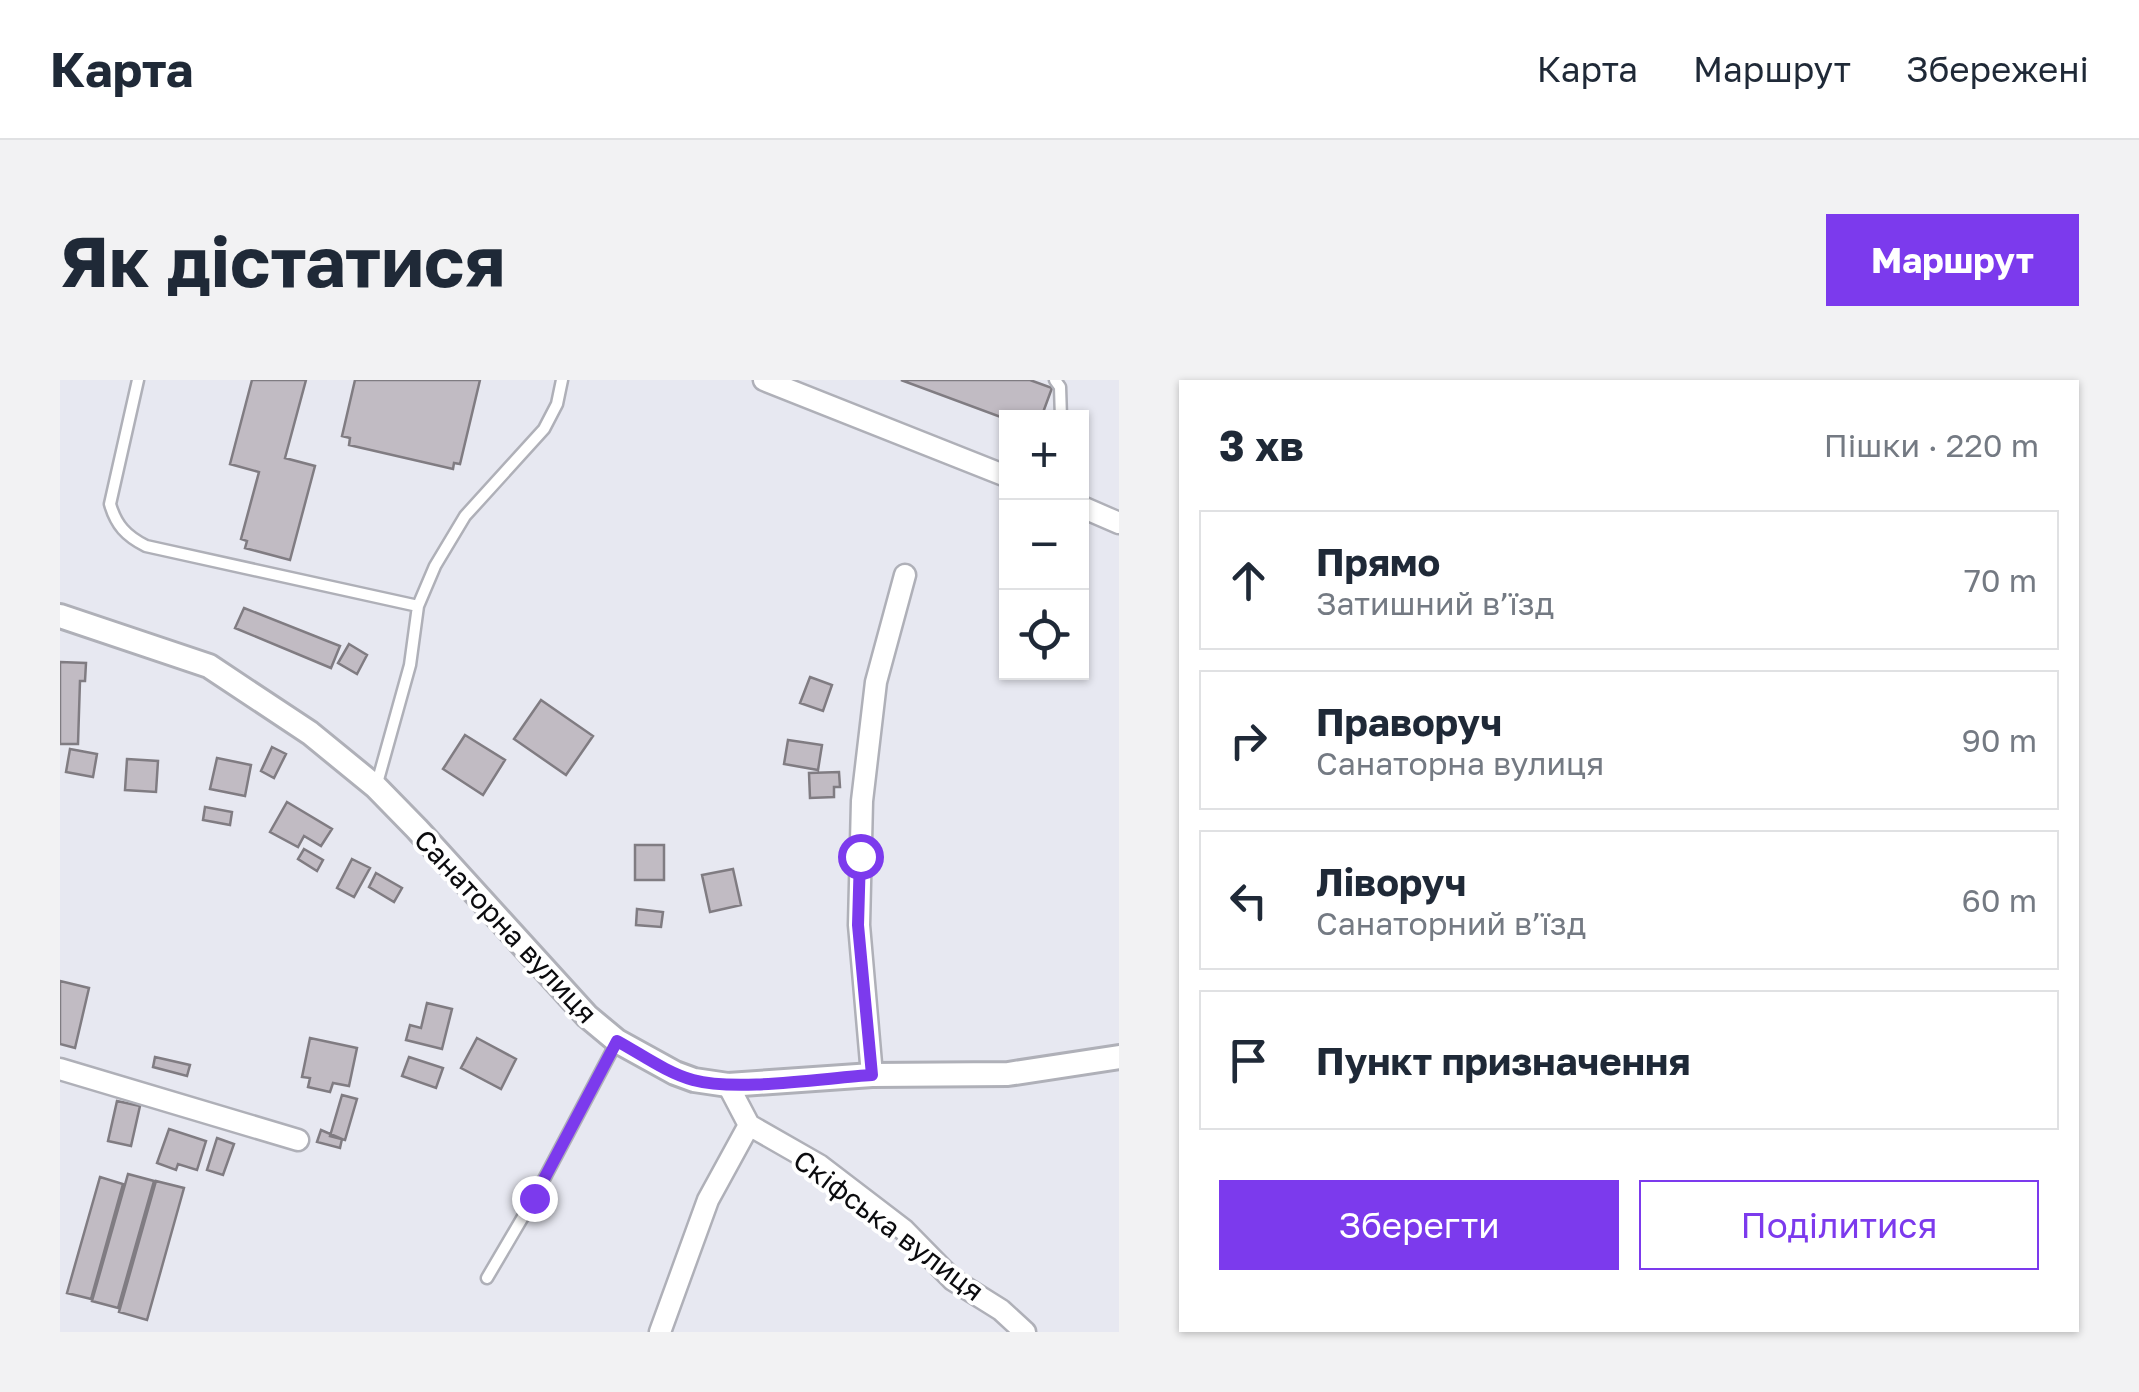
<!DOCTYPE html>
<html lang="uk">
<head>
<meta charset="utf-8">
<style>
  :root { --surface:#fff; --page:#f2f2f3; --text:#1f2937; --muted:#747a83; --line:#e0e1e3; --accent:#7c3aed }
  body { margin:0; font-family:"Golos Text",sans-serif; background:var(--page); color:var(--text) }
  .controls { position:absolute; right:30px; top:30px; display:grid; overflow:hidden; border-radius:0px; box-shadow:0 2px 8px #0004 }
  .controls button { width:90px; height:90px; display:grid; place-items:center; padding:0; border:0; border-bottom:2px solid var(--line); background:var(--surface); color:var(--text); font:50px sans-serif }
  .stop { position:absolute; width:30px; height:30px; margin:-22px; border:8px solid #7c3aed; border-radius:50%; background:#fff }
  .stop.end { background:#7c3aed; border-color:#fff; box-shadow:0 2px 10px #0008 }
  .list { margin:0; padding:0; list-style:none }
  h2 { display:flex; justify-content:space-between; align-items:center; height:130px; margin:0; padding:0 40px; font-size:42px }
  h2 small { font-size:32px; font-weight:400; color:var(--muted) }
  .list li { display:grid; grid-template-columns:65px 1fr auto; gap:30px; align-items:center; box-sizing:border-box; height:140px; margin:0 20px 20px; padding:0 20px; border:2px solid var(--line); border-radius:0px }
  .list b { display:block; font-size:38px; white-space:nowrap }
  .list p { margin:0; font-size:32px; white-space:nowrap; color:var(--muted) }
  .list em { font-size:32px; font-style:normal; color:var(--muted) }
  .actions { display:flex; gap:20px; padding:30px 40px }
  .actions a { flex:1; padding:22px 0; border:2px solid var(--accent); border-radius:0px; text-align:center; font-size:35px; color:var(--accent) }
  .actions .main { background:var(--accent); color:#fff }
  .icon { flex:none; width:55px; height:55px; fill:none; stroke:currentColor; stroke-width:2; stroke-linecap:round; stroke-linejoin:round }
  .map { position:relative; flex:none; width:1059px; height:952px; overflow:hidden; border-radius:0px }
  header { display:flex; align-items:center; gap:60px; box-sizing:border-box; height:140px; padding:0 50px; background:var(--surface); border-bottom:2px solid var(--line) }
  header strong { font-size:48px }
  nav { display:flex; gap:55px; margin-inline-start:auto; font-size:35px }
  .intro { display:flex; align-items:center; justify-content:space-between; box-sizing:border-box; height:240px; padding:0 60px }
  h1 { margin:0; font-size:70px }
  .button { padding:25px 45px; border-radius:0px; background:var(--accent); color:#fff; font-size:35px; font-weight:700 }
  main { display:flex; gap:60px; padding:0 60px }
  aside { flex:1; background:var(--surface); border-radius:0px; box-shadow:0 2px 8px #0004 }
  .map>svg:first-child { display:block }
  .building { fill:#c1bbc3; stroke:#807c82; stroke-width:2.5 }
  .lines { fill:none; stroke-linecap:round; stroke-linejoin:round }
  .service-casing { stroke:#afb0b8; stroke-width:15 }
  .minor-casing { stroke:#afb0b8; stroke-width:25 }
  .tertiary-casing { stroke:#afb0b8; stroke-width:28 }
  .service { stroke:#fff; stroke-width:10 }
  .minor { stroke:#fff; stroke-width:20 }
  .tertiary { stroke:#fff; stroke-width:22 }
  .route { stroke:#7c3aed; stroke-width:12 }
  .labels { text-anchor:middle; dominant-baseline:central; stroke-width:8; stroke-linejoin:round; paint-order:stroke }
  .street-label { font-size:28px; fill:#0b0b0e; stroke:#fff }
</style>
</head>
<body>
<header>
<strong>Карта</strong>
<nav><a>Карта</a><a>Маршрут</a><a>Збережені</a></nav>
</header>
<div class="intro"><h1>Як дістатися</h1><a class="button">Маршрут</a></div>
<main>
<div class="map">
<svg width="1059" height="952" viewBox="0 0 1059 952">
  <rect width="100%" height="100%" fill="#e7e8f1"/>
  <!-- building -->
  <path class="building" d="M192 0H246L225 78 255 86 230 180 185 168 187 161 181 159 199 92 170 84Z
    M295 0H420L400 84 394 83 393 89 289 65 290 58 282 56Z
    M841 0H970L992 8 981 38 946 39Z
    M184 228 280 266 271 288 175 248Z
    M289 264 307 275 297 294 278 283Z
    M0 282 26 283 25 301H20L18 364H0Z
    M750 297 772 305 763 331 740 323Z
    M481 320 533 356 506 395 454 359Z
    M405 355 445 380 423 415 383 389Z
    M728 360 762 365 758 390 724 384Z
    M212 367 226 374 214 398 201 391Z
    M10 369 37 374 33 397 6 392Z
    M157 378 191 385 185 416 150 409Z
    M67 379 98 381 96 412 65 410Z
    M779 392 780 407H774V417L750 418 749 393Z
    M227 422 272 449 261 466 244 456 238 467 210 452Z
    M145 427 172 432 170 445 143 440Z
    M575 465H604V500H575Z
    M244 469 263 480 257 491 238 479Z
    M292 479 310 488 294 517 277 508Z
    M673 489 681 525 650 532 642 495Z
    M316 493 342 508 334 522 309 507Z
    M577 529 603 532 601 547 576 545Z
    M0 601 29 608 15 668 0 664Z
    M367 623 392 629 382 669 346 660 350 645 361 648Z
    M250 658 297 668 289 706 273 703 270 712 248 707 250 698 242 697Z
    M417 658 456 679 441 709 401 688Z
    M95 677 130 685 127 696 93 687Z
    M349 677 383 688 376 708 342 696Z
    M282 715 297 719 285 760 270 756Z
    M57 721 80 726 71 766 48 761Z
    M109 749 146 761 137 790 118 784 116 790 97 783Z
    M261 750 282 759 280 768 257 762Z
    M157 758 174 764 163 795 147 790Z
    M68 794 94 801 58 928 32 921Z
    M40 797 63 804 31 919 7 913Z
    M96 801 124 808 87 940 59 932Z"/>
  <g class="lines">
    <defs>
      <path id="service" d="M78 0 50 124C56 145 66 156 86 166L358 226
        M995 0 1000 7 1001 38
        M316 407 350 285 358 226 375 186 405 136 484 49 497 24 502 0
        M427 898 474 818 556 663"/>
      <path id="minor" d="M704 0 946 96
        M1022 127 1059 143
        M0 689 238 760
        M812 695 799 545 802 421 816 302 845 195
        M668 705 689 745
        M689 745 759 785 844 850 893 900 941 930 965 952
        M600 952 648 820 689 745"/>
      <path id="tertiary" d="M0 236 149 286 250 353 316 407 357 449 527 636 557 661 615 693 634 700 668 705 812 695 948 694 1059 677"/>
    </defs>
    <!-- service casing -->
    <use href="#service" class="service-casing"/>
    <!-- minor casing -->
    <use href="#minor" class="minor-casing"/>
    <!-- tertiary casing -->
    <use href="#tertiary" class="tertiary-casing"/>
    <!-- service -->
    <use href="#service" class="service"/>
    <!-- minor -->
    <use href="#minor" class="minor"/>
    <!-- tertiary -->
    <use href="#tertiary" class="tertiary"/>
  </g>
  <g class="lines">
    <!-- route -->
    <path class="route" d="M474 818 557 661C581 674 607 693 633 700 677 712 764 698 812 695L798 545 800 476"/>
  </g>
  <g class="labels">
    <!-- street labels -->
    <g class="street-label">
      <text transform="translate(446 546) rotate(47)">Санаторна вулиця</text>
      <text transform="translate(829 845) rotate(37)">Скіфська вулиця</text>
    </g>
  </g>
</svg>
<div class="controls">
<button>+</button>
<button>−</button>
<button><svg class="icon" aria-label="locate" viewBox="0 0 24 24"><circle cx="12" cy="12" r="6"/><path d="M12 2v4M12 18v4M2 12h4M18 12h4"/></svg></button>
</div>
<div class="stop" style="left:800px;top:476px"></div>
<div class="stop end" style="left:474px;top:818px"></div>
</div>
<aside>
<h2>3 хв<small>Пішки · 220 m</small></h2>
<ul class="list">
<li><svg class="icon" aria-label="ahead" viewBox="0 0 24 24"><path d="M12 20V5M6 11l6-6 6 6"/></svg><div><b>Прямо</b><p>Затишний в’їзд</p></div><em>70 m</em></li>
<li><svg class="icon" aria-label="right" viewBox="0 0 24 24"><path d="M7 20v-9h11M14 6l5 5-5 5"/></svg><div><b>Праворуч</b><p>Санаторна вулиця</p></div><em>90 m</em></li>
<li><svg class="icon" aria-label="left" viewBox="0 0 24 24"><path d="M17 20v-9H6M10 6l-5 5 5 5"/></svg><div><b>Ліворуч</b><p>Санаторний в’їзд</p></div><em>60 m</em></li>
<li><svg class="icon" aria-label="arrive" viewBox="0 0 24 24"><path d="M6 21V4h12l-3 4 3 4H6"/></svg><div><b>Пункт призначення</b></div></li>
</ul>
<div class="actions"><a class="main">Зберегти</a><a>Поділитися</a></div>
</aside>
</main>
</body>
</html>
